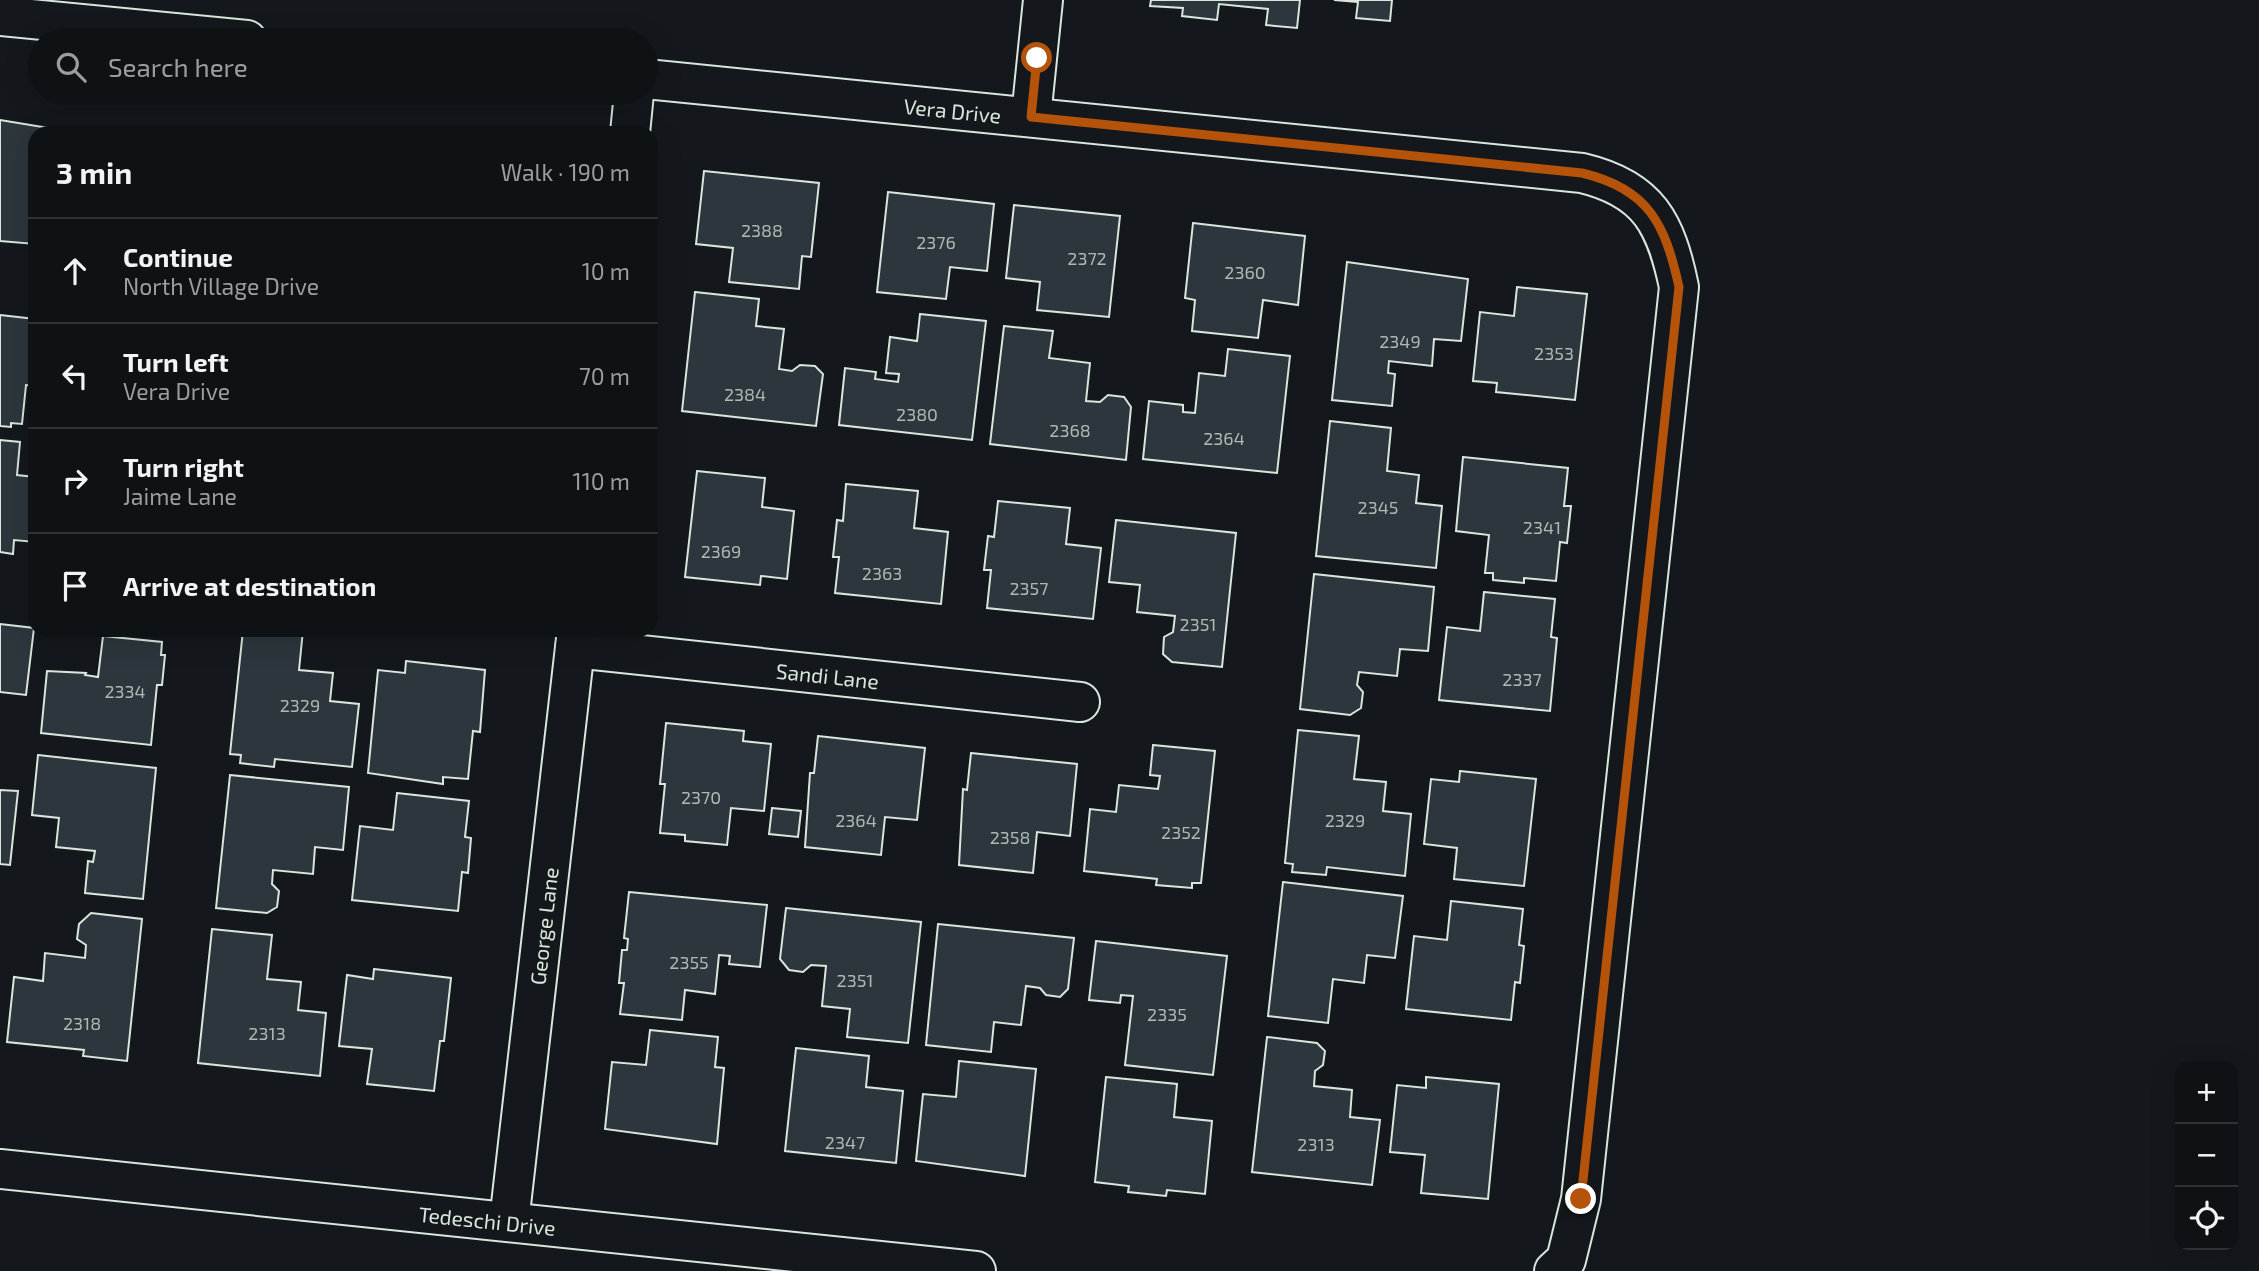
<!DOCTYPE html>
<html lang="en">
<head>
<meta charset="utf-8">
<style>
  :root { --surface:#0f1215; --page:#1d2022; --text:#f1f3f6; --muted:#9b9ea0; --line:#2f3234 }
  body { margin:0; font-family:"Exo 2",sans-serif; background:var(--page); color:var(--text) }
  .controls { position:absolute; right:21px; bottom:21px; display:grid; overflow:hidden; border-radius:14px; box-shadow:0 7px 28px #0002 }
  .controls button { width:63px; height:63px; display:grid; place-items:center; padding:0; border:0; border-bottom:2px solid var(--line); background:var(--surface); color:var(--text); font:35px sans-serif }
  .stop { position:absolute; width:21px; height:21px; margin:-16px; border:5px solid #b45309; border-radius:50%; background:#fff }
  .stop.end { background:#b45309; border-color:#fff; box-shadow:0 2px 7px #0008 }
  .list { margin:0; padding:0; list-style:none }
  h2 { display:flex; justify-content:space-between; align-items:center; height:91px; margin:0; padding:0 28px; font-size:30px }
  h2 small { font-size:23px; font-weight:400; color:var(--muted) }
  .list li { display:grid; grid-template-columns:46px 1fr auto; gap:21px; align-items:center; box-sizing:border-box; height:105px; padding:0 28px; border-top:2px solid var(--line) }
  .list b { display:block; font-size:26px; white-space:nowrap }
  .list p { margin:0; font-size:23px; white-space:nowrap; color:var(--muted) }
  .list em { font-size:23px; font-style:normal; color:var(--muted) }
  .icon { flex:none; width:38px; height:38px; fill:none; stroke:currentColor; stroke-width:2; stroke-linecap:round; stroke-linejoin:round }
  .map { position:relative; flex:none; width:2259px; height:1271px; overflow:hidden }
  .search { position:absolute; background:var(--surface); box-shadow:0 7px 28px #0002; left:28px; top:28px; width:630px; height:77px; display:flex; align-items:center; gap:18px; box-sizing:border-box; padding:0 24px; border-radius:38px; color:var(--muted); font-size:26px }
  .panel { position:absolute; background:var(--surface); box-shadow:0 7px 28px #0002; left:28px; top:126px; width:630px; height:511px; border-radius:21px }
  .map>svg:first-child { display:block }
  .building { fill:#2c363c; stroke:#d8e6dc; stroke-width:2 }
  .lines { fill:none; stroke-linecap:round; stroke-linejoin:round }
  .street-casing { stroke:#d8e6dc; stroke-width:42 }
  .street { stroke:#14181c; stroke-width:38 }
  .route { stroke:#b45309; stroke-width:9 }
  .labels { text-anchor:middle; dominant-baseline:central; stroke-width:5; stroke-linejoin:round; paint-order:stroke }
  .number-label { font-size:18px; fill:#adbab4 }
  .street-label { font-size:21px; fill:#d8e6dc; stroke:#14181c }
</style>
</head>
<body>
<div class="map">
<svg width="2259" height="1271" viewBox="0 0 2259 1271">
  <rect width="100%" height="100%" fill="#14181c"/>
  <!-- building -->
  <path class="building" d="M1151 0H1300L1297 28 1266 25 1268 9 1219 4 1217 20 1182 16 1183 8 1150 6Z
    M1334 0H1392L1390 21 1356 18 1358 2Z
    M0 120 55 129V133H35V244L0 241Z
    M704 171 819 183 811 257 802 256 799 289 729 282 733 248 696 244Z
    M888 192 994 204 987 271 950 267 946 299 877 292Z
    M1014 205 1120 216 1109 317 1037 310 1040 282 1006 278Z
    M1193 223 1305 236 1298 305 1263 300 1258 338 1192 331 1195 300 1185 298Z
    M1347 262 1468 279 1461 341 1434 339 1432 366 1389 361 1388 373 1395 374 1392 406 1332 400Z
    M1517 287 1587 294 1575 400 1496 392 1497 383 1473 381 1480 312 1514 316Z
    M695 292 759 299 756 326 784 329 779 369 792 371 800 365 815 366 823 374 816 426 682 411Z
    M920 314 986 321 972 440 839 425 845 368 876 372 875 379 898 382 899 374 886 373 890 337 917 341Z
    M0 315 35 319V386L26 385 22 424 11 423V427L0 426Z
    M1004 326 1053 331 1049 358 1090 363 1086 401 1100 402 1108 395 1124 397 1131 407 1126 460 990 444Z
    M1228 349 1290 356 1277 473 1143 459 1149 401 1183 405V412L1195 413 1199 373 1225 376Z
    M1330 421 1391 428 1387 471 1419 475 1416 503 1442 506 1436 568 1316 556Z
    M0 440 20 442 17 475 35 477V542L14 540 13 554 0 552Z
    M1463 457 1568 468 1564 506H1571L1567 543 1560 542 1556 581 1524 578V583L1493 580V573H1485L1489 535 1456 531Z
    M697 471 765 478 762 507 794 511 787 579 761 576 760 585 685 577Z
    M846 484 918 491 914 528 948 532 941 604 835 593 839 557H833L837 520 843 521Z
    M998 501 1070 508 1066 544 1101 548 1093 619 987 608 991 570H984L988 536 994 537Z
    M1116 520 1236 533 1222 667 1172 662 1163 654 1164 637 1173 632 1175 616 1137 612 1140 585 1109 582Z
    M1314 574 1434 587 1428 651 1400 649 1397 676 1359 672 1357 685 1363 692 1361 708 1350 715 1300 709Z
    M1484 592 1555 599 1551 637 1557 638 1550 711 1439 700 1447 627 1480 631Z
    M0 624 34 628 26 695 0 692Z
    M243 630H303L299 670 333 673 330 701 359 704 352 767 275 759 274 767 240 763 241 755 230 754Z
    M103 636 162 642 161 655H165L162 685H157L151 745 41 733 47 671 86 673 85 675 98 677Z
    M406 661 485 670 480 732 473 731 468 779 443 777V784L368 773 378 670 405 673Z
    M666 723 744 731 743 741 771 744 764 811 731 808 727 845 685 841V835L660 833 665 784H660Z
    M1298 730 1359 736 1354 779 1386 782 1383 811 1411 814 1405 876 1327 867 1326 875 1292 872 1293 864 1285 863Z
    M818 736 925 748 917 820 885 817 881 855 805 847 810 773H814Z
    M1153 745 1215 751 1201 883H1192V888L1156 885 1157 879 1084 871 1090 809 1116 812 1119 785 1158 789 1160 776 1150 775Z
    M971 753 1077 764 1070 836 1037 832 1033 873 959 865 963 789 967 790Z
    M38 755 156 768 143 899 85 893 88 861 93 862 95 851 56 847 59 818 32 815Z
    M1460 771 1536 779 1524 886 1454 879 1457 848 1424 844 1431 779 1459 782Z
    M230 775 349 787 343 850 315 847 313 874 273 870 272 884 279 891 277 907 267 913 216 908Z
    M0 790 18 791 10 865 0 864Z
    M397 793 469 801 465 837 471 838 468 873 462 872 458 911 352 900 360 826 393 830Z
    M772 808 801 811 798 837 769 834Z
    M1283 882 1403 896 1395 958 1367 955 1364 983 1333 979 1328 1023 1268 1016Z
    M629 892 767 905 760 967 729 964 730 956 719 955 715 994 685 990 682 1020 620 1014 624 983H619L622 950H627L628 939 624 938Z
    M1451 901 1523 909 1519 945 1524 946 1520 983 1515 982 1511 1020 1406 1009 1414 936 1447 940Z
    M786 908 921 922 908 1043 847 1037 850 1009 822 1006 826 966 811 965 803 972 789 970 780 959Z
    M91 913 142 919 127 1061 83 1056 84 1050 7 1042 14 977 43 981 45 953 85 958 86 945 77 939 79 924Z
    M938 924 1074 938 1068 989 1060 997 1046 995 1040 988 1026 986 1021 1025 994 1022 991 1052 926 1045Z
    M212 929 272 935 267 979 301 982 298 1010 326 1013 320 1076 198 1063Z
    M1096 941 1227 956 1213 1075 1125 1065 1133 996 1121 995 1120 1003 1089 1000Z
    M374 969 451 978 444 1041H440L434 1091 367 1084 372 1049 339 1046 347 975 373 979Z
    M650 1030 718 1037 715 1067 724 1068 717 1144 605 1129 612 1062 646 1065Z
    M1267 1037 1317 1043 1325 1051 1323 1065 1315 1071 1314 1086 1352 1090 1350 1117 1380 1120 1372 1185 1252 1172Z
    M796 1048 869 1056 866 1087 903 1091 896 1163 785 1151Z
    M959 1061 1036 1069 1025 1176 916 1161 923 1094 956 1097Z
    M1106 1077 1177 1084 1174 1117 1212 1121 1205 1194 1167 1190 1166 1196 1128 1192 1129 1186 1095 1182Z
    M1426 1077 1499 1084 1488 1199 1421 1193 1425 1155 1390 1152 1397 1085 1426 1088Z"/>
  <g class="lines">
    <defs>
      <g id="street">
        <path d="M0 16 247 40"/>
        <path id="s1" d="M646 79 1582 173C1649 189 1666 224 1679 287L1581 1199 1566 1260 1554 1271"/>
        <path d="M1031 117 1043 0"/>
        <path d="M630 133 634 93"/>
        <path id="s2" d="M575 648 1080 702"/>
        <path id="s3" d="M0 1169 976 1271"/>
        <path id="s4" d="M509 1222 577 630"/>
      </g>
    </defs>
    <!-- street casing -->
    <use href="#street" class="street-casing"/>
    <!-- street -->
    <use href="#street" class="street"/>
  </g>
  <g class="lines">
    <!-- route -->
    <path class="route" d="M1037 58 1031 117 1582 173C1649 189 1665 224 1679 287L1581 1199"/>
  </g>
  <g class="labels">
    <!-- number labels -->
    <g class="number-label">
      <text x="762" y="230">2388</text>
      <text x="936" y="242">2376</text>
      <text x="1087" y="258">2372</text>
      <text x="1245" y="272">2360</text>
      <text x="1400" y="341">2349</text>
      <text x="1554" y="353">2353</text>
      <text x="745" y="394">2384</text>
      <text x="917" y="414">2380</text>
      <text x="1070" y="430">2368</text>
      <text x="1224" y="438">2364</text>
      <text x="1378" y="507">2345</text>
      <text x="1542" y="527">2341</text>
      <text x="721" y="551">2369</text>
      <text x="882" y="573">2363</text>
      <text x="1029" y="588">2357</text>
      <text x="1198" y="624">2351</text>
      <text x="1522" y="679">2337</text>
      <text x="125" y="691">2334</text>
      <text x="300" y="705">2329</text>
      <text x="701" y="797">2370</text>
      <text x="856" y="820">2364</text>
      <text x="1345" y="820">2329</text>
      <text x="1181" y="832">2352</text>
      <text x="1010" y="837">2358</text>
      <text x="689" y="962">2355</text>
      <text x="855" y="980">2351</text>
      <text x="1167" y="1014">2335</text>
      <text x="82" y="1023">2318</text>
      <text x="267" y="1033">2313</text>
      <text x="845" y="1142">2347</text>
      <text x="1316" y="1144">2313</text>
    </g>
    <!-- street labels -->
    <g class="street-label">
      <text stroke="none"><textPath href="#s1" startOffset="308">Vera Drive</textPath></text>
      <text stroke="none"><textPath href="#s2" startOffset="254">Sandi Lane</textPath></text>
      <text stroke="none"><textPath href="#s4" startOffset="298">George Lane</textPath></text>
      <text stroke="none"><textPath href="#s3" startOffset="490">Tedeschi Drive</textPath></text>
    </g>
  </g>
</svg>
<div class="controls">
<button>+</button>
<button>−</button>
<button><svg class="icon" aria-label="locate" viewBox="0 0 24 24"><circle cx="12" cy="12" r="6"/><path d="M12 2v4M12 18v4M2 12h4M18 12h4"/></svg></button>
</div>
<div class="stop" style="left:1037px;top:58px"></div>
<div class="stop end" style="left:1581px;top:1199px"></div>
<div class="search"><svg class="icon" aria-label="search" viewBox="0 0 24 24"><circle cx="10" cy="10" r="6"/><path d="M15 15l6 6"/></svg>Search here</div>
<section class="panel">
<h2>3 min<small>Walk · 190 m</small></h2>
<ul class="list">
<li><svg class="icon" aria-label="ahead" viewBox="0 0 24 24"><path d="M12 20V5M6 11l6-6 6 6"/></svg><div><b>Continue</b><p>North Village Drive</p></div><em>10 m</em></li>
<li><svg class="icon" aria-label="left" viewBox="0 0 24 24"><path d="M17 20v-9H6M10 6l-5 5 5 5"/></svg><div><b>Turn left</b><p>Vera Drive</p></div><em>70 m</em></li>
<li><svg class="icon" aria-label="right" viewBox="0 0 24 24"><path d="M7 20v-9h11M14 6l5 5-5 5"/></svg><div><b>Turn right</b><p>Jaime Lane</p></div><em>110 m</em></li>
<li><svg class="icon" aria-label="arrive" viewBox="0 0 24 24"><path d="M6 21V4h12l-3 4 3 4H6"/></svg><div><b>Arrive at destination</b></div></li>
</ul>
</section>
</div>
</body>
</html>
